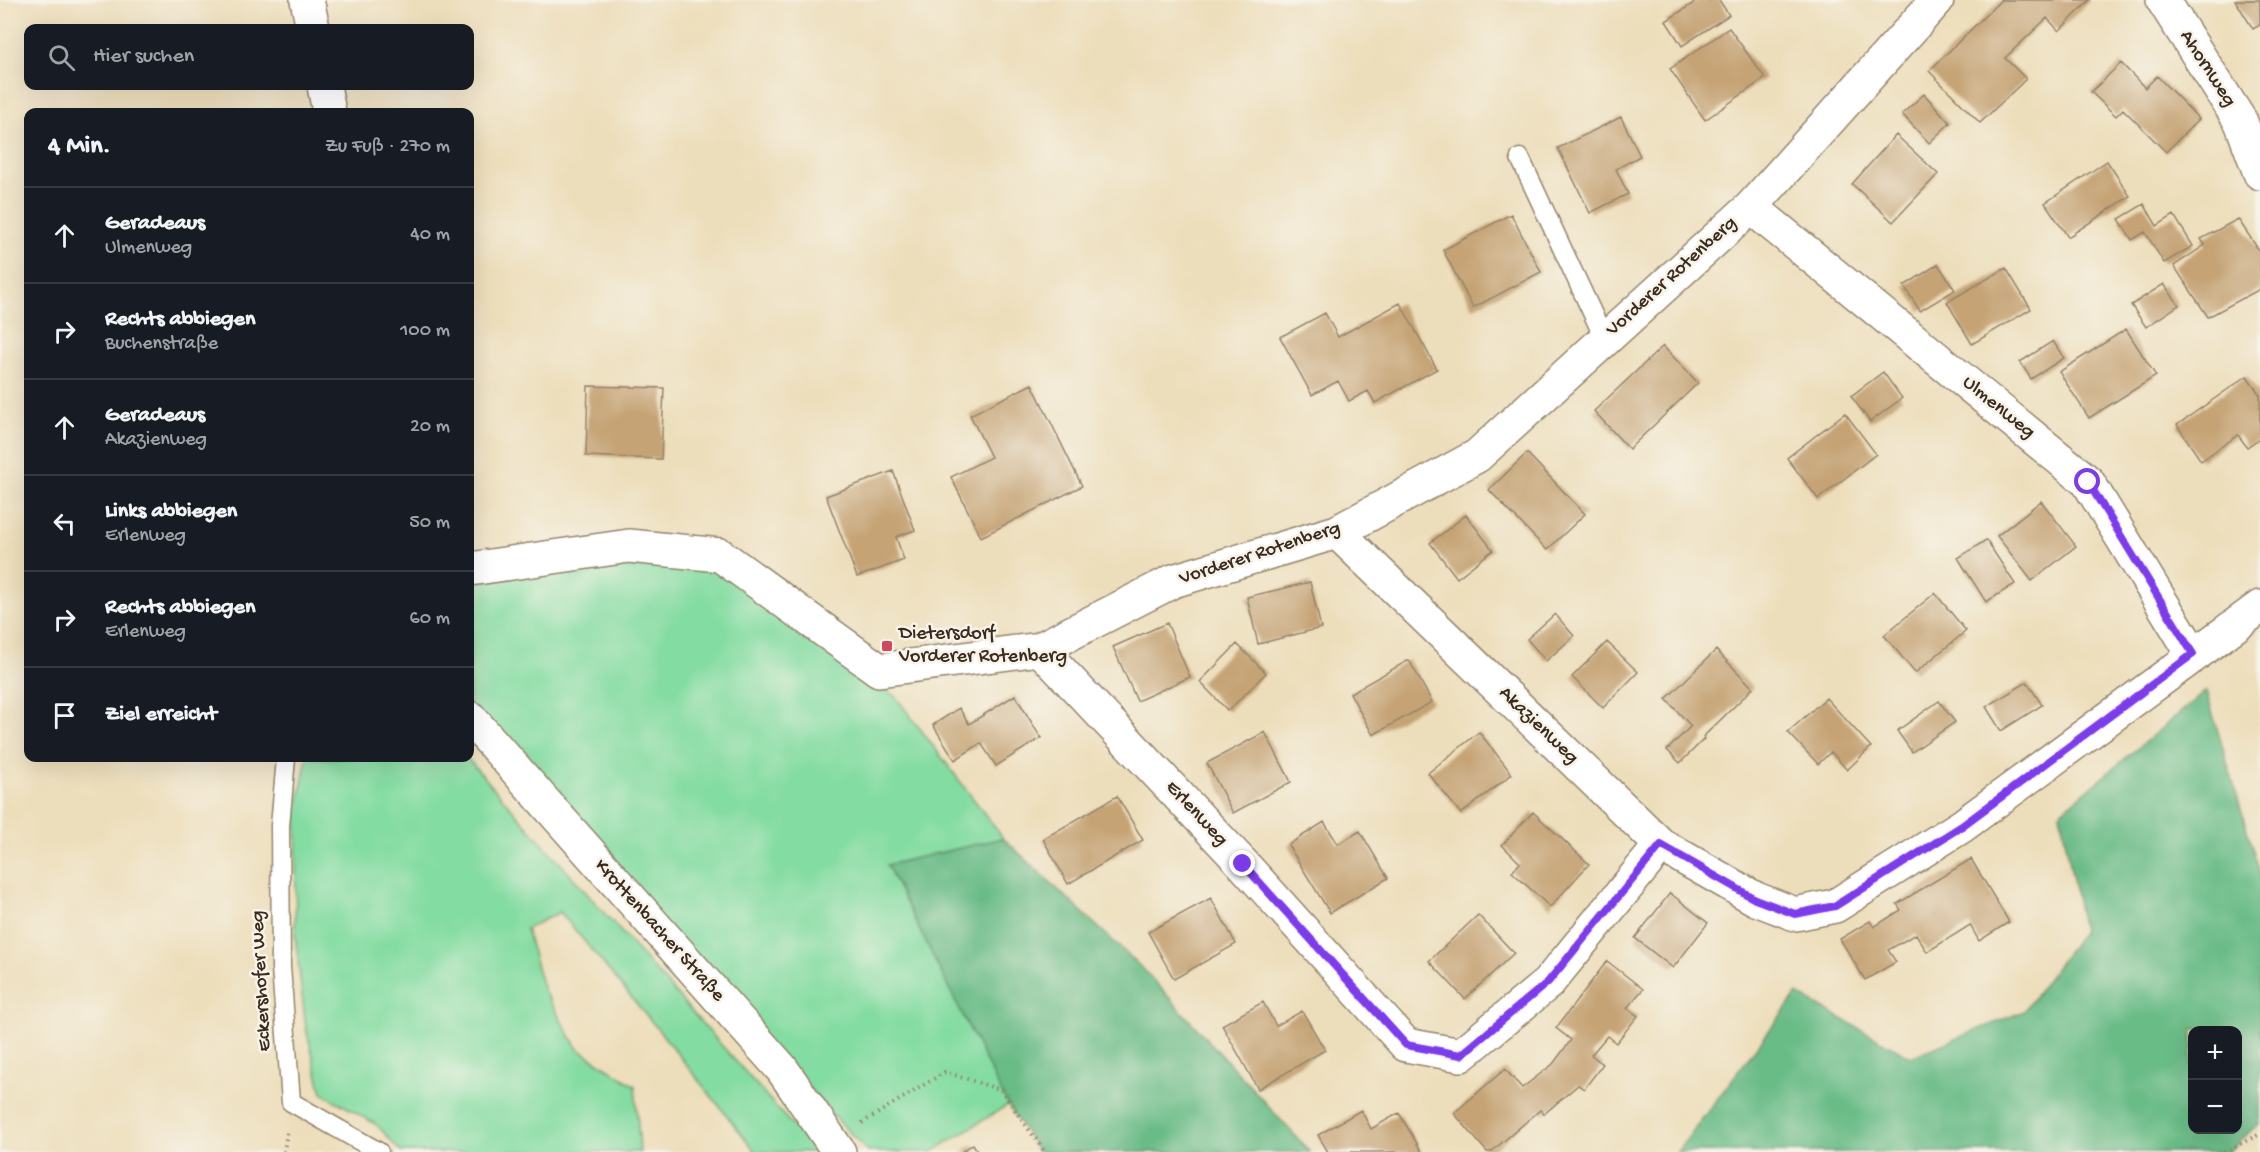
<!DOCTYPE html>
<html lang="de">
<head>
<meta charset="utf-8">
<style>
  :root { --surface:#171b24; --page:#242831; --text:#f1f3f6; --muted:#9ea1a6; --line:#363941 }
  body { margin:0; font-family:"Gochi Hand",sans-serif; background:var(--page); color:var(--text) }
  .controls { position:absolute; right:18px; bottom:18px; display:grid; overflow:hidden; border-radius:12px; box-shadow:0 6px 24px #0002 }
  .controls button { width:54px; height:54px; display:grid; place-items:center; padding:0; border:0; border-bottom:2px solid var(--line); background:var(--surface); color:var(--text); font:30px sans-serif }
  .stop { position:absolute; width:18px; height:18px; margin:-14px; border:4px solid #7c3aed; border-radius:50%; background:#fff }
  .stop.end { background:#7c3aed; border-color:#fff; box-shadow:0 2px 6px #0008 }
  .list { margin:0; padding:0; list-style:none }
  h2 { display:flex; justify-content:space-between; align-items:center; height:78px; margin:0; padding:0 24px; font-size:26px }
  h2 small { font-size:20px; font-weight:400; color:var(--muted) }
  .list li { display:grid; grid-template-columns:39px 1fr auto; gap:18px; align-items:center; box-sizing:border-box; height:96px; padding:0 24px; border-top:2px solid var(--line) }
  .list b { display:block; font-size:22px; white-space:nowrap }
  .list p { margin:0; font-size:20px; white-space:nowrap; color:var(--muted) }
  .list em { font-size:20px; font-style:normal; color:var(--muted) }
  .icon { flex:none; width:33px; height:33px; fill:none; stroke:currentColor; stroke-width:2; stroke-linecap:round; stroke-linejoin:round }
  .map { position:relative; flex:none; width:2260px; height:1152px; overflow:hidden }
  .search { position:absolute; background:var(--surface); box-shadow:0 6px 24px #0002; left:24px; top:24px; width:450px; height:66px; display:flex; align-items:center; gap:15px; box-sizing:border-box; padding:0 21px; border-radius:12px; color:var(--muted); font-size:22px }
  .panel { position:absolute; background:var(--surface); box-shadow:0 6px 24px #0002; left:24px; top:108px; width:450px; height:654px; border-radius:12px }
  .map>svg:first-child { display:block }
  .green { fill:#83dca1; stroke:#5f8360; stroke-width:1.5 }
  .forest { fill:#6abc87; stroke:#527352; stroke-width:1.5; fill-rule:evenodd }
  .building { fill:#c5a375 }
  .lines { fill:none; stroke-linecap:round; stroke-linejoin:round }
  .lane-casing { stroke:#94846c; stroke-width:21 }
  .street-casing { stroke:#94846c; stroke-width:36 }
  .path { stroke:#94846c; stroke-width:4; stroke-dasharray:1.5 4.5; stroke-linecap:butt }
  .lane { stroke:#fff; stroke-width:18 }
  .street { stroke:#fff; stroke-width:33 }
  .route { stroke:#7c3aed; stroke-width:8 }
  .poi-dot { fill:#d1495b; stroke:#f7f3e8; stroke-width:2 }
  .labels { text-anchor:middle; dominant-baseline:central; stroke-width:5; stroke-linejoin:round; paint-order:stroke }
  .street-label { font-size:20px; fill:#3b2a1e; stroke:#f7f3e8 }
  .poi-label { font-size:20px; fill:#3b2a1e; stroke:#f7f3e8; text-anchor:start }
</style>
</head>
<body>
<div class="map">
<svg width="2260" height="1152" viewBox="0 0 2260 1152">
  <rect width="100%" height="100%" fill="#f7f3e8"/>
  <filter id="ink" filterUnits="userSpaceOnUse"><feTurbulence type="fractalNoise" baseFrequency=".0167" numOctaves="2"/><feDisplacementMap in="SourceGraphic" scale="12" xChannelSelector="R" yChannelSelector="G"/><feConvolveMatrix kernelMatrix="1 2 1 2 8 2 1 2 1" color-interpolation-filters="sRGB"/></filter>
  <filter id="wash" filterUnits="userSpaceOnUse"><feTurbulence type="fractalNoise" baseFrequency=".008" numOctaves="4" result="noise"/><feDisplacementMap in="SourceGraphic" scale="24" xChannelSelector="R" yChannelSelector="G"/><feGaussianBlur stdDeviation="1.35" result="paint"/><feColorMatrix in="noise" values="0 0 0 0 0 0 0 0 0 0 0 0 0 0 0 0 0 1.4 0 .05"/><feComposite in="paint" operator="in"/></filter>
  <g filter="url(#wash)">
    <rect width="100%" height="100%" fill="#eddebb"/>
    <!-- green -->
    <path class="green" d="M715 565 896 697 1003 838 887 865 1008 1105 932 1152H868L470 733V582L536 569Z
      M307 758H467L816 1152H756L656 1027 560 912 526 929 544 991 577 1048 635 1086 640 1152H401L377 1125 322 1093 306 1028 295 935 297 809Z"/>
    <!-- forest -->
    <path class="forest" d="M2206 691 2260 874V1123L2229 1152H1677L1797 994 1911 1057 2024 1011 2083 931 2060 813ZM2192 1030H2238V1130H2192Z
      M1003 838 1144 970 1310 1152H1038L1008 1105 887 865Z"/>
    <g id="blocks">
      <!-- building -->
      <path class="building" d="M1698 0H1719L1729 15 1682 46 1666 21Z
        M2001 0H2090L2059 31 2047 18 2005 58 2026 79 1980 123 1929 71Z
        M2235 0H2260V25L2253 29Z
        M1729 28 1765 78 1705 120 1670 69Z
        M2121 63 2145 88 2157 76 2199 119 2166 152 2123 109 2116 116 2091 92Z
        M1924 94 1950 123 1929 143 1902 114Z
        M1621 117 1640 156 1616 169 1628 194 1590 213 1558 148Z
        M1896 135 1938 174 1893 222 1852 184Z
        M2107 161 2130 196 2068 237 2045 203Z
        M2144 204 2157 226 2174 215 2193 246 2164 263 2145 232 2132 240 2119 219Z
        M1511 214 1541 272 1473 308 1443 250Z
        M2238 219 2260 252V289L2208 317 2174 266 2205 245 2201 239Z
        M1938 264 1955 290 1920 311 1904 286Z
        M2006 268 2031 309 1972 344 1947 302Z
        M2164 284 2179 305 2146 327 2131 305Z
        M1400 303 1437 369 1375 403 1368 391 1349 401 1338 381 1312 395 1280 337 1325 313 1338 337Z
        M2126 329 2156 376 2089 418 2059 372Z
        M2053 341 2064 358 2031 379 2020 362Z
        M1663 346 1698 383 1629 449 1594 411Z
        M1883 372 1902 398 1870 422 1851 396Z
        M2247 376 2260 395V438L2247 447 2238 435 2201 461 2177 425Z
        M1032 384 1082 486 981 537 951 477 991 457 970 415Z
        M588 386 664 388 661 459 586 456Z
        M1845 413 1876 454 1818 499 1787 458Z
        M1527 453 1585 514 1547 550 1489 490Z
        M893 471 915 530 896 537 904 560 857 577 826 496Z
        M2041 501 2076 546 2032 581 1997 536Z
        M1466 515 1493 550 1457 578 1430 543Z
        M1986 540 2015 584 1986 602 1958 558Z
        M1310 582 1321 628 1258 644 1247 597Z
        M1935 593 1966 631 1915 673 1884 635Z
        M1555 614 1574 636 1546 661 1527 639Z
        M1167 623 1190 677 1137 701 1113 647Z
        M1607 642 1638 672 1603 708 1572 677Z
        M1237 644 1266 673 1228 711 1200 682Z
        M1716 650 1753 688 1703 737 1704 739 1680 763 1667 750 1691 726 1666 699Z
        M1409 660 1432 702 1373 735 1350 693Z
        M2027 682 2042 705 2001 731 1986 707Z
        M1015 695 1041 738 996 766 981 743 955 760 933 725 959 708 969 724Z
        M1826 698 1871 747 1847 770 1831 752 1818 764 1788 732Z
        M1939 701 1955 722 1912 752 1897 731Z
        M1265 732 1291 782 1233 813 1207 763Z
        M1479 732 1512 774 1461 814 1428 773Z
        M1117 796 1143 840 1068 884 1043 839Z
        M1533 812 1589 864 1550 907 1512 872 1520 863 1502 845Z
        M1324 822 1338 844 1360 831 1388 878 1330 913 1288 845Z
        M1971 859 2009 922 1979 941 1970 925 1927 952 1916 934 1888 950 1896 962 1865 980 1840 939 1870 921 1874 927 1901 910 1897 904Z
        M1670 893 1708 923 1673 968 1635 938Z
        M1211 898 1236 944 1174 979 1148 932Z
        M1478 915 1514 953 1465 999 1429 961Z
        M1607 961 1643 989 1627 1008 1638 1016 1616 1043 1607 1036 1591 1055 1603 1064 1584 1089 1578 1085 1544 1114 1540 1110 1491 1152H1487L1454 1113 1505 1069 1522 1088 1553 1064 1571 1040 1556 1028Z
        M1263 1002 1276 1026 1302 1011 1325 1050 1258 1089 1222 1025Z
        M1361 1110 1371 1129 1399 1113 1422 1152H1328L1318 1135Z
        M973 1144 978 1152H961Z"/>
    </g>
  </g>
  <g filter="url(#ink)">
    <use href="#blocks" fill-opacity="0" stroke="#94846c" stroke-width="1.5"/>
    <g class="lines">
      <defs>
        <path id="lane" d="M1520 158 1604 338
          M286 758 280 826 281 967 291 1102 379 1152"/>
        <path id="street" d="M307 0 313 28
          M2163 0 2241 122 2260 173
          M324 86 329 112
          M1751 207 2088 482 2193 654
          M1337 532 1661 845 1756 899 1795 914 1835 906 1962 826 2260 607
          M470 569 629 546 720 555 879 670 1040 649 1173 581 1337 532 1477 456 1751 207 1937 0
          M1040 649 1243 864 1406 1045 1461 1055 1548 983 1661 845
          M470 718 782 1069 839 1152"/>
      </defs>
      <!-- lane casing -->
      <use href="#lane" class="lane-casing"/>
      <!-- street casing -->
      <use href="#street" class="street-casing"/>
      <!-- path -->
      <path class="path" d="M862 1123 945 1072 1001 1090 1045 1152
        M284 1152 287 1132
        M2224 1152 2260 1134"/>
      <!-- lane -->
      <use href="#lane" class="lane"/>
      <!-- street -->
      <use href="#street" class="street"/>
    </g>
  </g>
  <g class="lines" filter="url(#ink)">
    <!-- route -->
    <path class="route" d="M1243 864 1406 1045 1461 1055 1548 982 1661 845 1755 899 1795 914 1835 906 1962 826 2193 654 2088 482"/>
  </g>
  <!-- markers -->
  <rect class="poi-dot" x="881" y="640" width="12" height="12" rx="3"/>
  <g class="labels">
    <!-- street labels -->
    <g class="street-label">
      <text transform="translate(2207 69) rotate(57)">Ahornweg</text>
      <text transform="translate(1672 277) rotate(-42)">Vorderer Rotenberg</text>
      <text transform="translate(1998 408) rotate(39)">Ulmenweg</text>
      <text transform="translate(1260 554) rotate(-18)">Vorderer Rotenberg</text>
      <text transform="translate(1538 726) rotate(44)">Akazienweg</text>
      <text transform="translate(1196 814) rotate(47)">Erlenweg</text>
      <text transform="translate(659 931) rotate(48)">Krottenbacher Straße</text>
      <text transform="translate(262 981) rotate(-93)">Eckershofer Weg</text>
    </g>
    <!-- poi labels -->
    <g class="poi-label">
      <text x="899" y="634">Dietersdorf<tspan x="899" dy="23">Vorderer Rotenberg</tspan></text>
    </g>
  </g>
</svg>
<div class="controls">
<button>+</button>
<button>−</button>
</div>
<div class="stop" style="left:2088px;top:482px"></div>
<div class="stop end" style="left:1243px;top:864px"></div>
<div class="search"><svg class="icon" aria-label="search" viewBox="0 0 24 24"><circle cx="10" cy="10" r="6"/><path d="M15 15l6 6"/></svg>Hier suchen</div>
<section class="panel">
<h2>4 Min.<small>Zu Fuß · 270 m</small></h2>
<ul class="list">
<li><svg class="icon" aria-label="ahead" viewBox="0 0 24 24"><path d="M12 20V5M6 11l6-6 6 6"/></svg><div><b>Geradeaus</b><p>Ulmenweg</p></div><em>40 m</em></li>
<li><svg class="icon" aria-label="right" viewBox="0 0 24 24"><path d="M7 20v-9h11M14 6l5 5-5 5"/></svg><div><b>Rechts abbiegen</b><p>Buchenstraße</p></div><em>100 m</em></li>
<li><svg class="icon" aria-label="ahead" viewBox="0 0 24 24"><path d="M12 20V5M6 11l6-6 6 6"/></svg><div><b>Geradeaus</b><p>Akazienweg</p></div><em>20 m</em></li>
<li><svg class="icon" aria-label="left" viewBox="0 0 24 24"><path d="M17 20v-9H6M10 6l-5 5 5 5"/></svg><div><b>Links abbiegen</b><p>Erlenweg</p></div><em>50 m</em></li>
<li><svg class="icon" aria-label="right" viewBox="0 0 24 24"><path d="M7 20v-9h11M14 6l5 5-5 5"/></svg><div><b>Rechts abbiegen</b><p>Erlenweg</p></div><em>60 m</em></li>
<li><svg class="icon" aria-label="arrive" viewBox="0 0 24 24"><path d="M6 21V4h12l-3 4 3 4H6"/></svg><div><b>Ziel erreicht</b></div></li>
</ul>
</section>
</div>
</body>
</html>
